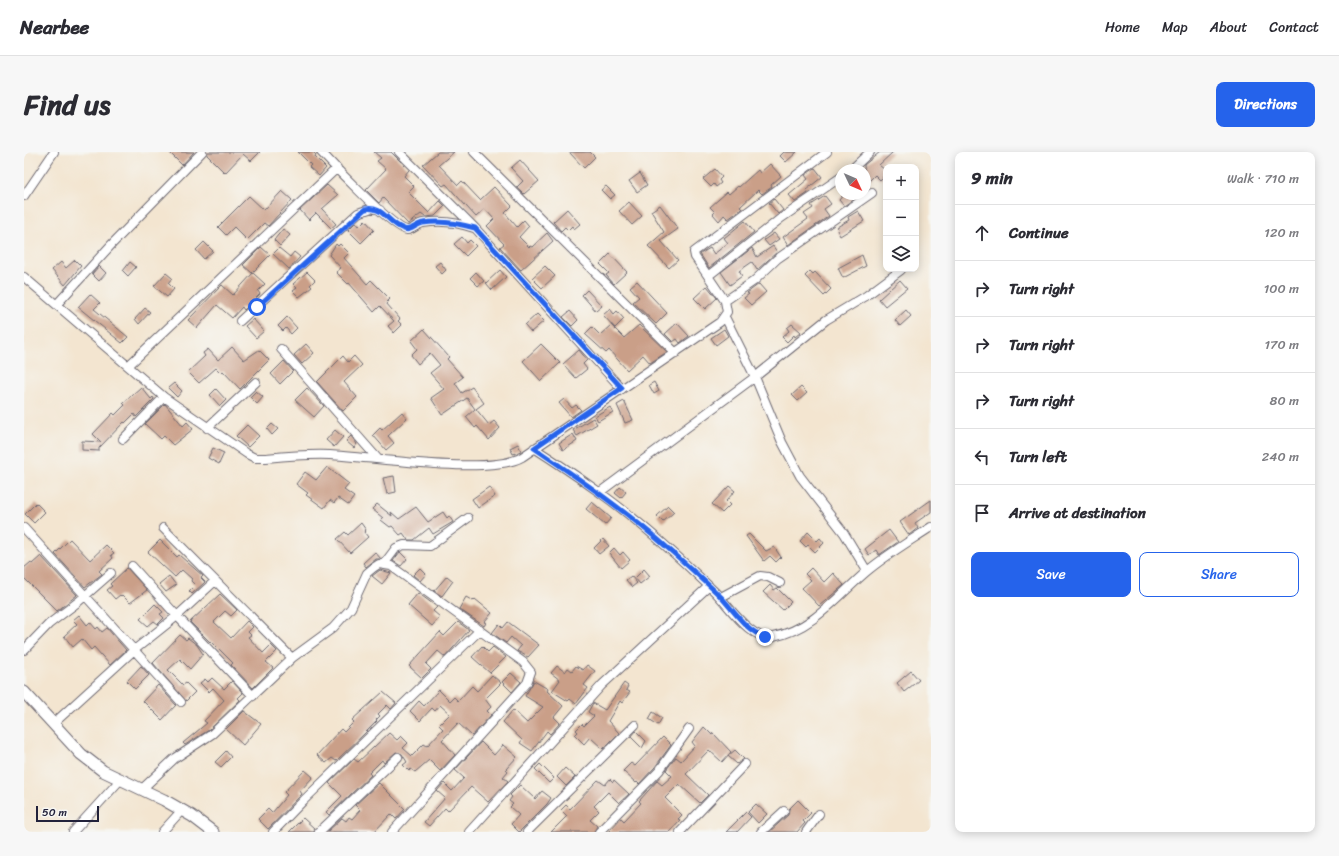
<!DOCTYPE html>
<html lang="en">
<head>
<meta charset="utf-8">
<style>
  :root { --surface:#fff; --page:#f7f7f7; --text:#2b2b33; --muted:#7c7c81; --line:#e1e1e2; --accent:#2563eb }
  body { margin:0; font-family:Sriracha,sans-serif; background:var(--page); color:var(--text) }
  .controls { position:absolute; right:12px; top:12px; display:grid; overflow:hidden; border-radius:8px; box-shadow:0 2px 10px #0003 }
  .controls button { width:36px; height:36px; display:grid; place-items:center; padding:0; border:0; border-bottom:1px solid var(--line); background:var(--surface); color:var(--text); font:20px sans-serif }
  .compass { position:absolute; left:811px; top:12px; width:36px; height:36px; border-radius:50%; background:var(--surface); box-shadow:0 2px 10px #0003; rotate:134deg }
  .scale { position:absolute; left:12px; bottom:10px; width:63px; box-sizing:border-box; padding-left:4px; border:2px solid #22223b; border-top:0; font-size:11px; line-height:14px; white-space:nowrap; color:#22223b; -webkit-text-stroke:3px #f6f6f2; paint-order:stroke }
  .stop { position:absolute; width:12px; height:12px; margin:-9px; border:3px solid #2563eb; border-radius:50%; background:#fff }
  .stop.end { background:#2563eb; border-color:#fff; box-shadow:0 1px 4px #0008 }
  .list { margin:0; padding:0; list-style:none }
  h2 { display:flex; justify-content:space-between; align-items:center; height:52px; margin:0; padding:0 16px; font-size:17px }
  h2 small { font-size:13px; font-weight:400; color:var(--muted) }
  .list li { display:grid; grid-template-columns:26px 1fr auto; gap:12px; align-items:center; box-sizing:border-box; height:56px; padding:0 16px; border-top:1px solid var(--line) }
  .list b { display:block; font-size:15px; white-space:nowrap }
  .list em { font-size:13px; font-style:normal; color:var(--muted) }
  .actions { display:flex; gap:8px; padding:12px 16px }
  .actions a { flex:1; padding:9px 0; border:1px solid var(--accent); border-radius:8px; text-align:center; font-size:14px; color:var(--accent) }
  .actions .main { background:var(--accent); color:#fff }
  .icon { flex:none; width:22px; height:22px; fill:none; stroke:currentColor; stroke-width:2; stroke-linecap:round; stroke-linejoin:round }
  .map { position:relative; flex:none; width:907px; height:680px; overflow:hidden; border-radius:8px }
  header { display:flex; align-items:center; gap:24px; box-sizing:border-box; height:56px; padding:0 20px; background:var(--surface); border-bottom:1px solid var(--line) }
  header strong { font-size:19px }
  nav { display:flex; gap:22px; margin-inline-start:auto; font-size:14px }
  .intro { display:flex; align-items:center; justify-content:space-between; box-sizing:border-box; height:96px; padding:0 24px }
  h1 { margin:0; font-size:28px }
  .button { padding:10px 18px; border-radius:8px; background:var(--accent); color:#fff; font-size:14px; font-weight:700 }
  main { display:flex; gap:24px; padding:0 24px }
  aside { flex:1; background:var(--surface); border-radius:8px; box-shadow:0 2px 10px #0003 }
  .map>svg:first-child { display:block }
  .building { fill:#ca9f88 }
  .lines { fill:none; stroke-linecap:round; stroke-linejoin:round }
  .street-casing { stroke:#6b666f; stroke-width:10 }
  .secondary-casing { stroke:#6b666f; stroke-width:13 }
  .street { stroke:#fff; stroke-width:8 }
  .secondary { stroke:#fff; stroke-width:11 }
  .route { stroke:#2563eb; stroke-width:5 }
</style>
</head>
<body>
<header>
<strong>Nearbee</strong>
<nav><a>Home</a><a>Map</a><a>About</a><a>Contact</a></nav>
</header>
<div class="intro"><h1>Find us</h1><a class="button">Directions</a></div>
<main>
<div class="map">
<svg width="907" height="680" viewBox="0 0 907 680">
  <rect width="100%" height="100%" fill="#f6f6f2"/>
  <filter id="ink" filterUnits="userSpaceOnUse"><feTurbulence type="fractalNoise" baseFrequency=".025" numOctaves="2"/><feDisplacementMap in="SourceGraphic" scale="8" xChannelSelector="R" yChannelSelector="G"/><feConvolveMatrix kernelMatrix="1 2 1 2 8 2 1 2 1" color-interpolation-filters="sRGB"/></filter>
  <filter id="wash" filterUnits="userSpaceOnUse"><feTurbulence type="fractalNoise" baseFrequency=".012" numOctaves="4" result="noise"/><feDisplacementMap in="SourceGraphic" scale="16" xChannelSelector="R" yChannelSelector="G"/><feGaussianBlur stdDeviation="0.9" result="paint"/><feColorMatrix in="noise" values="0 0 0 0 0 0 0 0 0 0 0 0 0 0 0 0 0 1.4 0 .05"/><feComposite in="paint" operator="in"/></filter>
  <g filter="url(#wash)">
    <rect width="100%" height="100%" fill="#f3e5d0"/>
    <g id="blocks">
      <!-- building -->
      <path class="building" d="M145 0H170L158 13Z
        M183 0H236L227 9 219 2 201 21 183 3Z
        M274 0H289L292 3 291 5 302 16 295 24 285 15 287 13Z
        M350 0H367L385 18 380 24 390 34 384 40 405 61 416 49 421 54 411 64 401 65 397 62 384 72 359 46 355 51 342 38 362 17 353 9 357 6Z
        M414 0H430L415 13 434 33 438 29 456 48 470 35 488 54 481 61 493 75 500 68 505 74 495 85 505 95 506 94 508 95 523 81 529 89 497 118 476 95 480 92 463 74 470 67 461 57 452 65 422 32 419 34 399 13Z
        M545 0H566L571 5 560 16Z
        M760 0H773L762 10 756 4Z
        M856 0H869L855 13 862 19V22L856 28 851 23 841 33 840 13Z
        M496 8 515 29 500 42 493 35 499 29 487 16Z
        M746 12 757 24 747 33 748 35 738 42 734 38 716 55 718 57 704 67 700 63 695 69 689 62 691 60 686 55 703 40 705 42 714 34 715 35 734 18 736 21Z
        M791 16 798 25 782 38 784 41 771 50 765 43 784 27 781 23Z
        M691 17 698 25 695 28 697 31 692 35 690 32 687 35 679 27Z
        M616 21 623 33 613 40 605 29Z
        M303 33 314 43 298 57 312 72 307 76 292 61 285 68 276 58Z
        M582 34 591 43 586 47 577 38Z
        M258 39 268 48 244 74 240 71 223 88 210 75 202 83 194 75 225 44 240 58Z
        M820 42H828L831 46 820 54 815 48Z
        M801 44 807 52 800 57 805 64 764 93 759 85 784 67 780 62 789 56 787 53Z
        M750 47 759 58 754 62 745 51Z
        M605 50 618 64 608 73 595 59Z
        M636 53 654 77 637 89 654 108 645 116 624 94 640 80 627 59Z
        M543 57 556 72 550 77 548 74 544 78 541 75 537 79 529 70Z
        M834 59 840 69 816 84 813 78 814 77 813 75 825 68 824 65Z
        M341 68 350 78 337 91 324 78 332 70 335 74Z
        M721 69 730 80 685 116 676 102 686 96 690 102 704 91 700 86Z
        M259 77 266 83 256 94 250 88Z
        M750 81 755 87 745 94 740 88Z
        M438 85 443 91 446 88 452 94 442 104 430 92Z
        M180 90 189 99 180 107 172 98Z
        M312 92 314 94 316 92 325 101 320 106 343 132 347 128 366 147 362 151 376 167 374 169 378 173 370 181 364 174 370 169 356 154 350 160 325 131 324 132 312 120 317 116 305 103Z
        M749 94 753 100 733 118 728 110 715 119 718 124 706 133 697 120 728 96 733 105Z
        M237 95 246 103 228 121 219 113Z
        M255 96 266 105 270 100 276 105 265 117 249 102Z
        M586 102 603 120 590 132 582 123 585 121 576 112Z
        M838 103 842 114 819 126 814 116Z
        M51 108 57 114 41 133 28 118 37 110 42 116Z
        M106 110 112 115 104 124 99 119Z
        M416 110 422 118 418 122 411 114Z
        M75 114 82 121 75 129 68 122Z
        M521 114 531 124 518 136 508 126Z
        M476 118 482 125 468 138 462 131Z
        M786 119 789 122 791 120 807 137 800 144 781 124Z
        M283 120 291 128 286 133 288 135 275 145 269 139 273 136 269 132Z
        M452 120 460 129 454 134 446 126Z
        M142 121 148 126 144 131 150 137 143 145 130 134Z
        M229 121 241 132 234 139 236 142 220 158 218 155 208 166 193 153 173 176 164 168 198 133 209 143Z
        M876 128 883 136 861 154 855 147Z
        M613 129 643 161 632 172 609 150 615 145 606 135Z
        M735 132 742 140 727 153 720 146 725 142 723 141Z
        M683 134 693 146 681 157 670 146Z
        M563 138 578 154 572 159 558 143Z
        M66 142 76 151 70 157 104 185 98 191 54 155Z
        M121 156 126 160 115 172 111 167Z
        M586 157 590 162 593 159 600 167 591 176 579 163Z
        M882 158 887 164 876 174 871 168Z
        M546 159 554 168 548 174 539 165Z
        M513 162 520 169 507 180 501 173Z
        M263 165 273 176 267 182 262 176 259 179 254 174Z
        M229 167 240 179 232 186 221 174Z
        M653 171 665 184 656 191 653 187 649 190 641 182Z
        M768 172 777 180 771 185 770 183 763 190 758 185 765 179 763 176Z
        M587 173 600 186 615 173 643 200 626 211 619 203 603 218 585 198 582 201 561 182 568 175 576 183Z
        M400 177 425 205 423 207 439 225 431 231 438 241 448 235 460 251 452 257 465 273 470 269 476 276 465 288 453 274 451 276 442 265 451 257 443 246 418 263 407 246 420 237 406 221 416 213 406 201 394 212 387 203 393 197 387 189Z
        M700 177 704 184 692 193 687 186Z
        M282 192 290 201 278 212 270 203Z
        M517 192 536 211 517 229 499 209Z
        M208 195 220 208 235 198 245 208 216 237 199 219 197 221 192 216 175 231 164 220 181 204 179 201 184 197 194 208Z
        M555 198 563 208 559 212 563 217 552 226 539 212Z
        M319 204 324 210 330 204 338 213 320 230 333 245 319 259 293 230Z
        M260 209 269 219 256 232 247 222Z
        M630 230 635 239 630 242 625 233Z
        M150 231 158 239 153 245 144 236Z
        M117 235 127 247 129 245 130 247 112 265 110 262 101 271 100 270 75 296V299L58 298V289L77 290 69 282 89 261 91 263 101 253 99 251Z
        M777 235 783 241 774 249 768 243Z
        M283 236 300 254 290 265 271 248Z
        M192 237 202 248 196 254 186 243Z
        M232 239 239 245 233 252 226 245Z
        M540 247 548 256 552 253 557 258 547 265 535 251Z
        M600 249 609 268 601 271 593 253Z
        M141 252 159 274 163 270 169 277 149 293 140 284 137 287 121 272Z
        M586 255 589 260 574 269 571 264Z
        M378 260 383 266 364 284 370 291 362 298 349 283 356 276 358 278Z
        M569 266 573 272 553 284 549 278Z
        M248 272 254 277 248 283 243 277Z
        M223 273 235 284 224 295 212 284Z
        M311 278 319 285 310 295 302 288Z
        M549 282 553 289 539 298 535 291Z
        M327 284 333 292 330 296 322 289Z
        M494 292 497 299 489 302 486 296Z
        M189 296 200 301 195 312 184 306Z
        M303 315 325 332 320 338 330 345 324 353 314 346 310 351 306 348 300 356 282 343 284 341 272 332 281 320 292 328Z
        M370 324 372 340 363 342 359 326Z
        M705 334 711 339 702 349 706 353 698 361 688 352Z
        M465 335 471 344 454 356 448 347Z
        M596 335 602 340 597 346 591 341Z
        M907 348V360L891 371 894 376 885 383 876 370Z
        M568 350 587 366 581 373 562 357Z
        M12 351 21 360 10 371 1 362Z
        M353 352 368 364 367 360 375 367 392 355 404 370 419 360 423 366 425 364 429 370 409 382 405 376 390 388H384L379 381 376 383 368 374 366 375 357 368 359 366 348 357Z
        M644 354 650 360 639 370 633 364Z
        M337 371 342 378 340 380 344 385 326 401 313 387 321 380 324 383Z
        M865 378 874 390 855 403 852 398 845 403 841 397Z
        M784 380 793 389 796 386 800 391 791 400 784 393 782 395 776 389Z
        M725 382 742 399 750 395 757 405 752 410 746 404 740 409 722 384Z
        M46 387 66 408 82 393 90 401 87 403 89 406 75 419 78 422 61 435 31 402Z
        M579 387 585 394 575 402 570 396Z
        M136 388 153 405 155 403 179 424 177 426 181 430 168 442 165 439 171 433 167 429 168 427 158 418 151 425 124 400Z
        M590 396 596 403 599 400 606 408 597 416 585 401Z
        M351 400 357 407H352L342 415 339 411Z
        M376 400 383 407 377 414 369 409Z
        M17 404 53 443 33 459 0 426V416L7 410 8 412Z
        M103 416 123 438 106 451 98 443 97 444 96 443 91 447 83 438 88 434 86 432Z
        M396 416 402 422 396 429 389 423Z
        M787 416 800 430 809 421 820 433 795 454 778 436 787 428 781 422Z
        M620 417 626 424 616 432 611 426Z
        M356 418 367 421 358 432 348 424Z
        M145 424 152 433 142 440 135 432Z
        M423 424 429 429 418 444 410 439Z
        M607 424 613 431 608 435 602 428Z
        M746 433 750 438 753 436 767 450 759 458 739 440Z
        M394 441 413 455 409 459 416 465 408 474 384 453Z
        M196 442 213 458 207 464 201 459 190 470 207 486 223 469 229 475 224 480 227 483 224 485 239 501 247 493 253 499 242 510 249 516 229 536 207 513 209 511 187 489 186 490 166 470Z
        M442 445 449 449 451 447 468 461 460 470 462 471 460 474 435 457Z
        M131 452 139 460 136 462 140 466 134 472 130 469 124 474 116 467Z
        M55 463 63 473 66 470 72 477 74 475 78 480 83 476 102 498 86 513 70 495 67 498 58 487 49 495 40 484 53 472 49 468Z
        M434 470 445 478 421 505 414 499 402 512 407 517 398 526 385 514 416 480 420 484Z
        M484 470 515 493 504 505 493 499 497 494 487 485 482 491 468 481 475 472 479 476Z
        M156 483 162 488 164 486 173 493 179 502 166 517 156 507 144 518 159 533 162 531 171 540 162 549 129 511Z
        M458 494 464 500 469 495 482 505 466 521 448 505Z
        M563 513 571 519 560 533 564 536 552 552 546 547 544 549 528 539 536 528 527 521 533 514 541 520 544 516 548 519 552 514 559 518Z
        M117 514 125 523 111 537 103 529Z
        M887 519 895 528 880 540 873 531Z
        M487 521 497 530 488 540 478 530Z
        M468 523 477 531 461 547 467 555 463 559 467 563 448 584 434 571 418 588 431 603 416 619 405 608 391 620 387 617 385 619 379 613 383 610 378 602 372 600 360 611 358 608 345 621 347 623 305 663 302 660 318 644 305 631 330 607 334 610 365 581 373 588 377 584 384 591 379 596 388 604 400 592 403 594 419 577 415 573 426 562 416 553 411 559 408 556 396 569 386 559 395 549 400 554 415 538 426 549 430 545 434 549 448 534 453 539Z
        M188 526 200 537 208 529 219 541 214 546 216 548 185 578 161 593 159 591 183 571 180 569 200 548 189 536 185 540 176 531 181 527 184 530Z
        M510 529 524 537 523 539 539 554 530 565 536 571 526 582 523 579 508 599 496 591 498 588 479 570 489 558 503 571 519 555 501 544Z
        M600 531 604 534 602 538 606 540 598 551 596 549 584 569 595 581 579 597 566 585 560 592 551 583 554 580 552 578 558 572 560 574 570 564 564 560 569 551 581 558Z
        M134 533 152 553 138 568 119 549Z
        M359 540 372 551 367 557 363 553 354 562 356 564 352 568 353 569 341 581 312 609 308 606 302 611 293 603 317 577 320 580 330 570 328 568Z
        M220 559 237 572 219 593 202 577Z
        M629 560 638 566 634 573 625 567Z
        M680 575 688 583 689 581 707 600 698 610 685 598 662 622 684 643 676 651 655 632 641 646 658 663 654 667 656 668 645 680H584L597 666 600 669 617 651 615 649 633 629 638 633 648 624 642 618 652 605 657 609 671 594 668 590Z
        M612 579 622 589 618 596 607 585Z
        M639 585 647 593 631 615 615 632 613 630 612 631 599 619 607 611 611 614Z
        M457 590 470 603 479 593 493 605 482 617 484 619 479 625 484 629 464 650 447 635 424 659 421 656 405 674 400 670 421 646 413 639 420 631 428 639 440 626 431 618Z
        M711 598 720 607 713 612 704 604Z
        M202 599 207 605 197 615 191 610Z
        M516 612 530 626 525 631 511 617Z
        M541 616 551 625 542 634 533 625Z
        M281 618 289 625 276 639 278 642 244 677 234 667 244 657 248 661 263 643 260 640Z
        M586 627 589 630 590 628 605 642 595 651 584 640 570 654 575 659 566 668 573 674 570 680H527L543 664 537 658 542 653 546 657 574 628 581 633Z
        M355 631 381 657 372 667 367 662 350 680H303L318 666 322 669 325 665 328 667 336 658 331 653Z
        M496 633 511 647 518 639 527 646 523 652 495 680 487 672 495 663 486 655 489 652 485 649 488 645 486 643Z
        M774 648 787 661 779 669 781 671 773 680H745L764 663 765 657Z
        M732 652 743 662 734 671 724 660Z
        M722 660 727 665 713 680H702Z
        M279 666 291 677 290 680H265Z"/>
    </g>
  </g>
  <g filter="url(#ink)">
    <use href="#blocks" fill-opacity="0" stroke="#6b666f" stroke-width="1"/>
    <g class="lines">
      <defs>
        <path id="street" d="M297 0C309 13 370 77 383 78 389 78 393 72 399 71 417 68 433 70 450 76
          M375 0 451 76 598 237
          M450 0 652 201
          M827 18 846 0
          M0 44 30 0
          M684 124 756 67 817 25
          M0 125 140 245 223 302 231 306H242C263 304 285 302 306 303 348 305 466 324 498 305L696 170 703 160 701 149 671 105 670 100 803 0
          M701 149 730 129 753 107 848 41
          M33 152 88 92 178 0
          M701 165 731 225 758 290 776 324 820 381 843 419
          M216 169 334 61 348 56 356 58
          M257 197 354 307
          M104 214 313 16
          M183 276 232 230
          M99 287 140 245
          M510 296C532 310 554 325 575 340 616 369 654 404 690 439 705 453 726 489 749 485 789 477 814 444 842 420 862 403 886 389 907 375
          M576 340 731 225 802 168 842 144 877 118
          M0 376 157 550
          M139 376 268 506
          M360 412 372 396 380 393 406 394 444 366
          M108 414 153 464 229 544
          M697 445 736 424 744 425 756 431
          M0 498 25 472 54 450 87 421
          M29 572 109 499 153 464 191 429
          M118 637 150 607 188 582 268 506 309 476 327 456 343 421 349 416 355 412 367 414 499 510 507 520 503 531 368 680
          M49 680 97 627
          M138 680 158 658
          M249 680 280 648 456 478
          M295 680 374 605
          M445 680 578 533 685 434
          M503 680 611 573
          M575 680 635 619 665 577
          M656 680 721 612
          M737 680 760 659
          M782 680 795 662"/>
        <path id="secondary" d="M0 540 57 602 79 619 140 648 168 664 189 680"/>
      </defs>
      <!-- street casing -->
      <use href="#street" class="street-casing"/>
      <!-- secondary casing -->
      <use href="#secondary" class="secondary-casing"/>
      <!-- street -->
      <use href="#street" class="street"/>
      <!-- secondary -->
      <use href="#secondary" class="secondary"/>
    </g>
  </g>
  <g class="lines" filter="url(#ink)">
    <!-- route -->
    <path class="route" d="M233 155 341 57C359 53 364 72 380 77 387 80 392 72 399 71 417 68 434 71 451 76L598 236 510 296C557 328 603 360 646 398 663 413 681 429 697 445 711 460 721 478 741 485"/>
  </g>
</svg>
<div class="controls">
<button>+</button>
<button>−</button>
<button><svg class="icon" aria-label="layers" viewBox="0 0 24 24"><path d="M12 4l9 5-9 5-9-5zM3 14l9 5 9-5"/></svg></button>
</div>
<svg class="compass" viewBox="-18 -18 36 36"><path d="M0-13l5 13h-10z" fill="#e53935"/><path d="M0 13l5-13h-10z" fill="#7c7c81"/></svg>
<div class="scale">50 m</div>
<div class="stop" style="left:233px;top:155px"></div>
<div class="stop end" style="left:741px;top:485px"></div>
</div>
<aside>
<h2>9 min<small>Walk · 710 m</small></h2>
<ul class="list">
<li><svg class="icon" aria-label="ahead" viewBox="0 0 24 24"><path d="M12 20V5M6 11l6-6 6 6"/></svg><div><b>Continue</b></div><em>120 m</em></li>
<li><svg class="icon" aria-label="right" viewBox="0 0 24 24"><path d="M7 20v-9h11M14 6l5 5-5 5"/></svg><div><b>Turn right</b></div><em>100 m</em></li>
<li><svg class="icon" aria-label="right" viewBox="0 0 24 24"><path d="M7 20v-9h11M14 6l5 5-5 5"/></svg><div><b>Turn right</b></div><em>170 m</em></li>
<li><svg class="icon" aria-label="right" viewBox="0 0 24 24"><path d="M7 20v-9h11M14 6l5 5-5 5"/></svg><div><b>Turn right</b></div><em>80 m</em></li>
<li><svg class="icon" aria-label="left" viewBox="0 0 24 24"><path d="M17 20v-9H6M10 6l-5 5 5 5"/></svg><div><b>Turn left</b></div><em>240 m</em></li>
<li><svg class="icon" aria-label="arrive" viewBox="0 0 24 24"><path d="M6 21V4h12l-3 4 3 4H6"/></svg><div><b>Arrive at destination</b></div></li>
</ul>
<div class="actions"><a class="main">Save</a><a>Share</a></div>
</aside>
</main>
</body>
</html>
